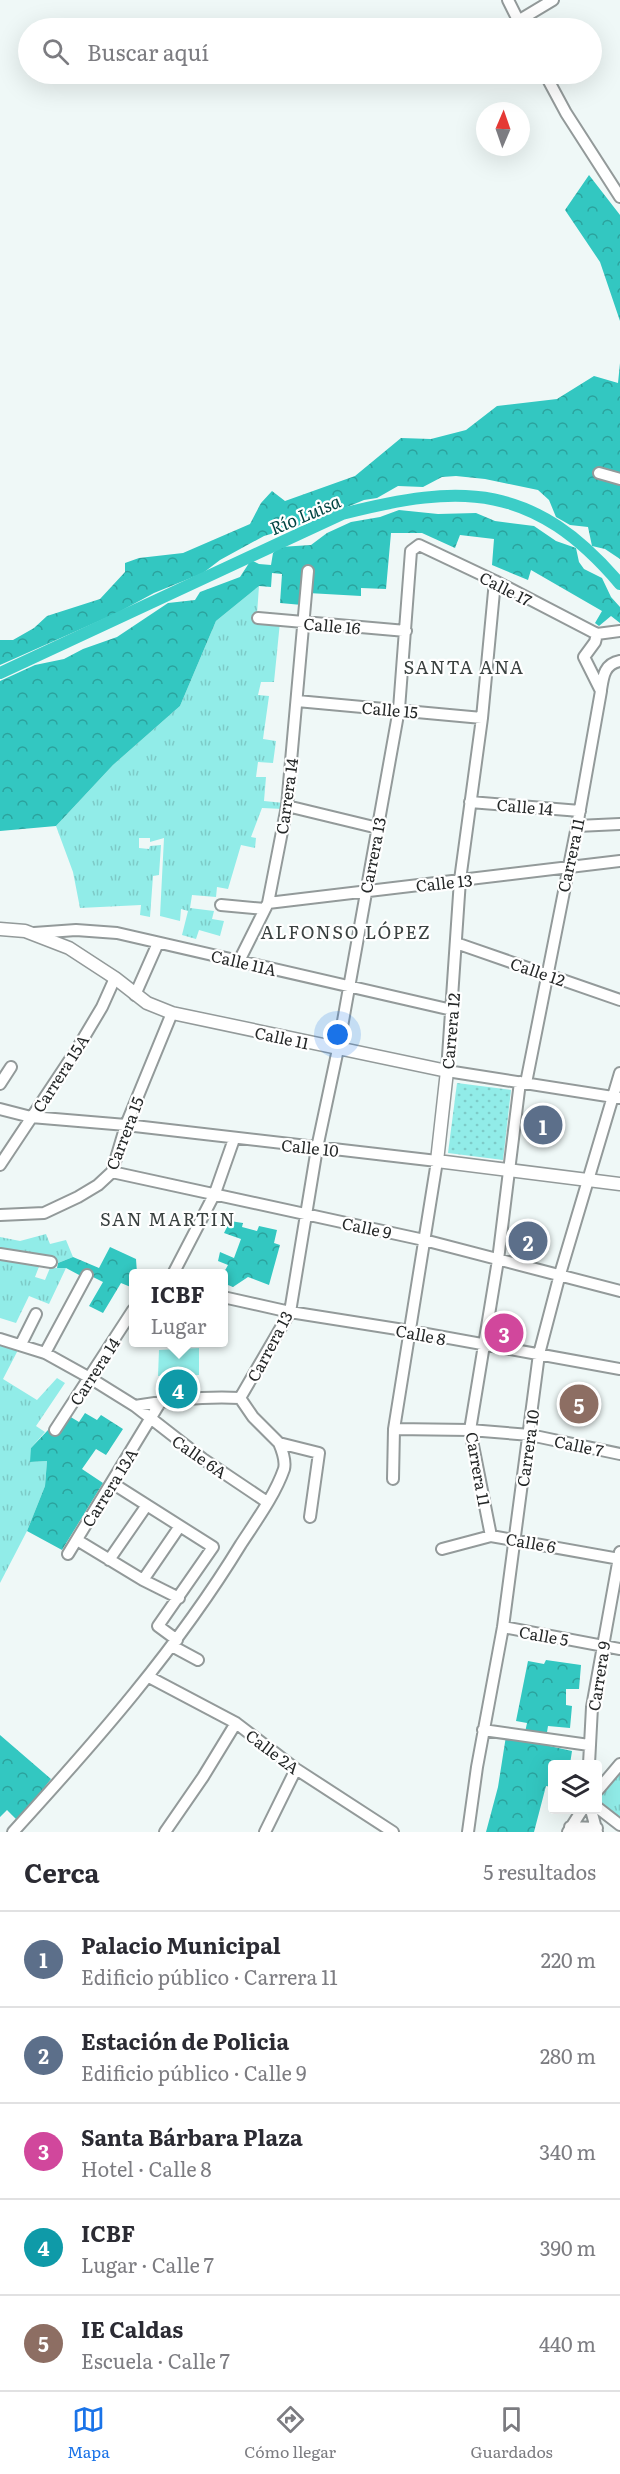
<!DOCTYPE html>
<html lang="es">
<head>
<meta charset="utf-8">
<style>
  :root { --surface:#fff; --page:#f2f2f3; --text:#2b2b33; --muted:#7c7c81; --line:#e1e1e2; --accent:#1a73e8 }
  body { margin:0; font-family:Literata,serif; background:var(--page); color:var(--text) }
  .controls { position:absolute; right:18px; bottom:18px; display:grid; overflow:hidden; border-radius:6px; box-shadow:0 6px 24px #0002 }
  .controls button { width:54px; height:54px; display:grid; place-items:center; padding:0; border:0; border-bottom:2px solid var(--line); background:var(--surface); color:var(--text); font:30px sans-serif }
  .compass { position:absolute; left:476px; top:102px; width:54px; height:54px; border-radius:50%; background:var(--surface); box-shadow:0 6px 24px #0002; rotate:2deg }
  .you { position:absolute; left:338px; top:1035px; width:21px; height:21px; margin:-15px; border:4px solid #fff; border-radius:50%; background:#1a73e8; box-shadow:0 0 0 9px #1a73e833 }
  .badge { display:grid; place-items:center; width:39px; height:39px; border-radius:50%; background:var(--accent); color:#fff; font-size:20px; font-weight:700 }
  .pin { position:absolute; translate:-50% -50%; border:3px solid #fff; box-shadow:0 2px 6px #0006 }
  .popup { position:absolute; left:129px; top:1269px; width:99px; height:78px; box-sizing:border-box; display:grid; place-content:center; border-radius:6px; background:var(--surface); filter:drop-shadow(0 2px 4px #0005); font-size:20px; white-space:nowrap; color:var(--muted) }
  .popup b { font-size:22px; color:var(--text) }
  .popup::after { content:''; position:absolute; left:50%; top:100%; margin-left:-12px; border:12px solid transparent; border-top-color:var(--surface) }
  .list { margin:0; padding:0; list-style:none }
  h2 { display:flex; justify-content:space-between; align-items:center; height:78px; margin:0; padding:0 24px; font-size:26px }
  h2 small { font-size:20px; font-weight:400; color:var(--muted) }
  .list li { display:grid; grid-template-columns:39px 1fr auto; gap:18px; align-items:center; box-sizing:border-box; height:96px; padding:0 24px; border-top:2px solid var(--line) }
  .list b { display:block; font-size:22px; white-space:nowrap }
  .list p { margin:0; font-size:20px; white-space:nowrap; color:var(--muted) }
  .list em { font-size:20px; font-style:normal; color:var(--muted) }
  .icon { flex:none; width:33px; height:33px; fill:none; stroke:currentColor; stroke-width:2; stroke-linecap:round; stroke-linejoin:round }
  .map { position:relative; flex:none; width:620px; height:1832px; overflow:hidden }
  .search { position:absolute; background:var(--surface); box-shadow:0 6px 24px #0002; left:18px; right:18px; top:18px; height:66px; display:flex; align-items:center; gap:15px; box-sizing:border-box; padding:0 21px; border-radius:33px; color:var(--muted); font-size:22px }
  .sheet { height:558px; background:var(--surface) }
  nav { display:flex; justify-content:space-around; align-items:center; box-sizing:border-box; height:84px; border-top:2px solid var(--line); background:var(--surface); font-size:16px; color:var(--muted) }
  nav a { display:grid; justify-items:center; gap:3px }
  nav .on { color:var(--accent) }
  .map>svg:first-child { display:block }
  .grass { fill:url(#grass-tufts) }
  .forest { fill:url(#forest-crowns) }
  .park { fill:url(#park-dots) }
  .pitch { fill:#91ece8 }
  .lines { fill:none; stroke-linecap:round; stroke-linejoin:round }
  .river { stroke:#3ccdc7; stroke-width:12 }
  .minor-casing { stroke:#939a9a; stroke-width:14 }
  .major-casing { stroke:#939a9a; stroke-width:15 }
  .minor { stroke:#fff; stroke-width:10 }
  .major { stroke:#fff; stroke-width:12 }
  .labels { text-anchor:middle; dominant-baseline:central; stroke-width:4.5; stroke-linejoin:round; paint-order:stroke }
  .street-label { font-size:16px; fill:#252828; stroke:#fff }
  .water-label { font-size:18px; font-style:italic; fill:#014442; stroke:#fff }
  .neighbourhood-label { font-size:18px; letter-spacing:1.5px; fill:#3a4140; stroke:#fff }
</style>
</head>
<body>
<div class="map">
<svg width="620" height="1832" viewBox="0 0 620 1832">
  <defs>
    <pattern id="grass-tufts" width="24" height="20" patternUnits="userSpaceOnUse" patternTransform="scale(1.5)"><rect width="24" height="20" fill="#91ece8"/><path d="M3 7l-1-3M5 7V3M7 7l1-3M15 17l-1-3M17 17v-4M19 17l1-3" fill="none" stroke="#7dcac7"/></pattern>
    <pattern id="forest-crowns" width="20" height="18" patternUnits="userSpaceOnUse" patternTransform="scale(1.5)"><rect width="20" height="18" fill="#33c7c1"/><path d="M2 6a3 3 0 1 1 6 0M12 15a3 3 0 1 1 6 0" fill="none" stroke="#2ba29d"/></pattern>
    <pattern id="park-dots" width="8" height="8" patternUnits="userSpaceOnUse" patternTransform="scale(1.5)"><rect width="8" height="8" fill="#91ece8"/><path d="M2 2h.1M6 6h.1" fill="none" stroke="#7dcac7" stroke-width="1.8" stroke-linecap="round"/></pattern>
  </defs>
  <rect width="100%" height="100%" fill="#eff8f7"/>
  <!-- grass -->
  <path class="grass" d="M259 586 257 614 280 622 274 682H261L258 695 269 696 263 739 276 741 273 763 258 762 256 777H266L264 801 284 803 283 809 262 808 251 837 256 838 255 848 241 845 228 889 217 887 216 897 192 895 190 908 214 911 212 919 224 921 220 936 199 930 196 939 182 935 188 911 181 909 180 921 160 916 164 838 150 842V838H139V848L149 849 150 846 161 845 159 875 153 876 150 917 140 915 141 905 80 908 73 872 56 826 113 765 180 706 216 621Z
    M46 1234 50 1244 66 1240 73 1257 58 1263 0 1253V1237L20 1241Z
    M0 1259 22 1264H40L35 1277 45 1280 50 1268H66L49 1304 29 1296 16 1323 0 1318Z
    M0 1345 18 1350 3 1379 37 1400 57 1378 65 1383 36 1426 45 1432 31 1448V1462L47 1461 45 1486 27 1531 0 1583Z
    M620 1772V1820L598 1805V1797Z"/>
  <!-- forest -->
  <path class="forest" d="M589 175 620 215V321L600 262 565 210Z
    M620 363V559L605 549 592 546 588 527 570 525 556 517 549 500 538 490 485 479 456 476 442 477 423 487 398 486 377 498 364 500 335 512 324 510 298 526 264 536 220 560 203 573 154 593 117 613 0 665V640H13L34 628 47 616 100 599 125 572V563L139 558 183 553 250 524 261 503 272 491 285 501 355 476 401 438 431 439 466 430 497 406 557 399 594 376 618 383Z
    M399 510 438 514 476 513 495 521 534 526 556 541 576 548 579 562 584 569 602 578 611 597 620 607V623L611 616 599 626 595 623 602 611 531 570 528 580 492 565 494 539 460 535 455 548 422 533H391L386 589 361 588V596L308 593 302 605 280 603 282 574 272 573 271 587 259 586 216 621 180 706 113 765 56 826 0 831V681L35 665 64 659 83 649 117 637 168 603 195 600 200 592 240 577 251 560 259 564 271 565 273 553 280 547 311 545 327 533 351 522 380 517Z
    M230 1221 243 1223 242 1227 257 1231 259 1226 277 1230 274 1243 280 1245 269 1285 248 1277 233 1287 223 1283V1274L228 1265 218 1261 220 1252 234 1258 241 1239 224 1233Z
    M110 1247 136 1259 137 1273 133 1274V1288L121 1283 103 1313 89 1306 103 1282 83 1272 81 1276 66 1268H57L58 1263 73 1257 99 1268Z
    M85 1413 97 1420 101 1415 123 1429 106 1455 96 1449 82 1469 103 1483 62 1550 27 1531 45 1486 47 1461 30 1462 31 1448 48 1430 55 1435 69 1416 79 1422Z
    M546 1660 581 1665 579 1689H566V1705L572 1706 570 1728 548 1726 545 1745 572 1751 570 1764H552V1787L546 1786 534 1832H486L498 1787 506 1736 524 1737 527 1723 516 1721 528 1661 544 1664Z
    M0 1735 51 1779 18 1821 7 1810 0 1817Z"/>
  <!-- park -->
  <path class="park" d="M457 1083 511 1090 503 1160 448 1153Z"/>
  <!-- pitch -->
  <path class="pitch" d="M199 1348V1375L158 1376 159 1350Z"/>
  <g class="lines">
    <!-- river -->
    <path class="river" d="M0 673 342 514C463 483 534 483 620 584"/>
    <defs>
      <path id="minor" d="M508 0 522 28
        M518 21 553 0
        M545 74 566 113 620 197
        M599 473 620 479
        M495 581 482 718 460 880 447 1071 620 1098
        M258 618 406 631
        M597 634 620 631
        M601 690C603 677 604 664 620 661
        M297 701 482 718
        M470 802 580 811
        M287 806 378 828
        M577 826 620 824
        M268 903 620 861
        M221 905 265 909
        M34 933 76 930 117 933 452 1010
        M456 943 620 1000
        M239 961 268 903 287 806 308 571
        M135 995 158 943
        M526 1083 577 826 601 691 584 657 595 642 597 634
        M0 1084 11 1067
        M0 1109 31 1117 126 1125 437 1161 394 1429 393 1479
        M0 1165 77 1049 102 1007 115 978
        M112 1172 424 1240 620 1291
        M0 1215 44 1213 78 1197 98 1185 112 1172 126 1125 172 1013
        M0 1254 51 1262
        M173 1274 215 1193 234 1139
        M223 1297 290 1312 410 1331 620 1369
        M0 1339 45 1353 90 1378 135 1406 203 1459 267 1502
        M21 1344 36 1314
        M45 1353 87 1275
        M240 1398 290 1312 317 1148 338 1049 399 709 411 551 419 545 495 581 597 634
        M135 1406C169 1400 205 1396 240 1398L253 1417 279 1443 319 1453 310 1517
        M394 1429 470 1430 530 1435 620 1454
        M55 1430 133 1310
        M112 1483 213 1547 158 1626 177 1640
        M491 1536 470 1430 498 1260 520 1082
        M77 1540 143 1580 179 1598
        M442 1549 491 1536 620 1559
        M68 1554 161 1401
        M109 1560 147 1505
        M143 1580 180 1526
        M503 1627 620 1649
        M172 1646 198 1660
        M149 1677 236 1723 296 1769 393 1832
        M483 1730 589 1745
        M589 1764 592 1707 620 1552
        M598 1790 620 1764
        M598 1808 620 1825
        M591 1810 597 1832
        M570 1827 597 1828
        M13 1832C96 1741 177 1649 241 1544 256 1521 275 1495 284 1469 286 1461 282 1450 279 1443
        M165 1832 203 1777 236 1723
        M265 1832 296 1769
        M468 1832 477 1767 503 1627 539 1354 560 1274 620 1073
        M568 1832 582 1810"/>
      <path id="major" d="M0 929 25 931 69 948 115 978 147 1003 172 1013 447 1071 437 1161 620 1184"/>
    </defs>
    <!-- minor casing -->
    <use href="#minor" class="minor-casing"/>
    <!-- major casing -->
    <use href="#major" class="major-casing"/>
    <!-- minor -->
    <use href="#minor" class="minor"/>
    <!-- major -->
    <use href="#major" class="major"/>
  </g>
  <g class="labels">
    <!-- street labels -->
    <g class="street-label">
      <text transform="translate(506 588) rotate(27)">Calle 17</text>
      <text transform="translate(332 625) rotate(5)">Calle 16</text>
      <text transform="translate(390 709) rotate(5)">Calle 15</text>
      <text transform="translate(286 796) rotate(-82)">Carrera 14</text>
      <text transform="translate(525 806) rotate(5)">Calle 14</text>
      <text transform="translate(372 855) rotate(-79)">Carrera 13</text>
      <text transform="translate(570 855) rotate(-78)">Carrera 11</text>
      <text transform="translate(444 882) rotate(-6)">Calle 13</text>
      <text transform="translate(244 962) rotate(13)">Calle 11A</text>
      <text transform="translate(538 971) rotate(19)">Calle 12</text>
      <text transform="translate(450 1031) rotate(-85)">Carrera 12</text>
      <text transform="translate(282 1037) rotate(12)">Calle 11</text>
      <text transform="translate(60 1073) rotate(-57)">Carrera 15A</text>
      <text transform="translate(124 1133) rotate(-69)">Carrera 15</text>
      <text transform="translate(310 1147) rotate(6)">Calle 10</text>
      <text transform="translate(367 1227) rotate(12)">Calle 9</text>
      <text transform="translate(421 1334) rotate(11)">Calle 8</text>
      <text transform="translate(269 1346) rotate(-62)">Carrera 13</text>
      <text transform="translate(94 1371) rotate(-57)">Carrera 14</text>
      <text transform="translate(579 1445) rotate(12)">Calle 7</text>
      <text transform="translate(527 1448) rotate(-82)">Carrera 10</text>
      <text transform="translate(200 1456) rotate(35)">Calle 6A</text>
      <text transform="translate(479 1469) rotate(80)">Carrera 11</text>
      <text transform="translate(109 1487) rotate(-58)">Carrera 13A</text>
      <text transform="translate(531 1542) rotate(10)">Calle 6</text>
      <text transform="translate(544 1635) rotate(10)">Calle 5</text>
      <text transform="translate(598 1676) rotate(-81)">Carrera 9</text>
      <text transform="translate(273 1751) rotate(37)">Calle 2A</text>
    </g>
    <!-- water labels -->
    <g class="water-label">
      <text transform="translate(305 514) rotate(-23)">Río Luisa</text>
    </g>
    <!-- neighbourhood labels -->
    <g class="neighbourhood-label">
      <text x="464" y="666">SANTA ANA</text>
      <text x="346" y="931">ALFONSO LÓPEZ</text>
      <text x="168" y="1218">SAN MARTIN</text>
    </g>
  </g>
</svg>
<div class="controls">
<button><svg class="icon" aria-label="layers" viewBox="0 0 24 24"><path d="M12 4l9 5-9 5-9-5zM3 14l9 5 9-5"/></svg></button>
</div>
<svg class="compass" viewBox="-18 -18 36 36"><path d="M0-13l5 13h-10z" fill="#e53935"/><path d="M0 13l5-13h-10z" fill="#7c7c81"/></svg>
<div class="you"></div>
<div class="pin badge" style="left:543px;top:1125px;background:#5c6f8a">1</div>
<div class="pin badge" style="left:528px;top:1241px;background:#5c6f8a">2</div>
<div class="pin badge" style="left:504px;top:1333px;background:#d1479c">3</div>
<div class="pin badge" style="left:178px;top:1389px;background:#0f9aa8">4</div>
<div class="popup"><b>ICBF</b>Lugar</div>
<div class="pin badge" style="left:579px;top:1404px;background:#8d6e63">5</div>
<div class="search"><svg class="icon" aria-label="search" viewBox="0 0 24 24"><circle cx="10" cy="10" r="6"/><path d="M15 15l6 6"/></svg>Buscar aquí</div>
</div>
<section class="sheet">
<h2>Cerca<small>5 resultados</small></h2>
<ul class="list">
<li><span class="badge" style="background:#5c6f8a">1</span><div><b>Palacio Municipal</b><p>Edificio público · Carrera 11</p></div><em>220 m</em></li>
<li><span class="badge" style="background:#5c6f8a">2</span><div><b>Estación de Policia</b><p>Edificio público · Calle 9</p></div><em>280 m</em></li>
<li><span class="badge" style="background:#d1479c">3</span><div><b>Santa Bárbara Plaza</b><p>Hotel · Calle 8</p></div><em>340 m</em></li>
<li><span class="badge" style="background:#0f9aa8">4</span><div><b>ICBF</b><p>Lugar · Calle 7</p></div><em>390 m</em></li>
<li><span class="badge" style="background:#8d6e63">5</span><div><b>IE Caldas</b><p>Escuela · Calle 7</p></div><em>440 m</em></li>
</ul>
</section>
<nav>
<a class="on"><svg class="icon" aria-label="map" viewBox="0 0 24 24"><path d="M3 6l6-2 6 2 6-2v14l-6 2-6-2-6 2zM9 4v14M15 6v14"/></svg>Mapa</a>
<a><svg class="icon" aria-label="directions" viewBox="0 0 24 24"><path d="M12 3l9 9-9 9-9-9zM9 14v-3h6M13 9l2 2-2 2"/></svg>Cómo llegar</a>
<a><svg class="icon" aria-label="saved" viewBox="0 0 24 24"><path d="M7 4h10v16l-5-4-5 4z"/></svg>Guardados</a>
</nav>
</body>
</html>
